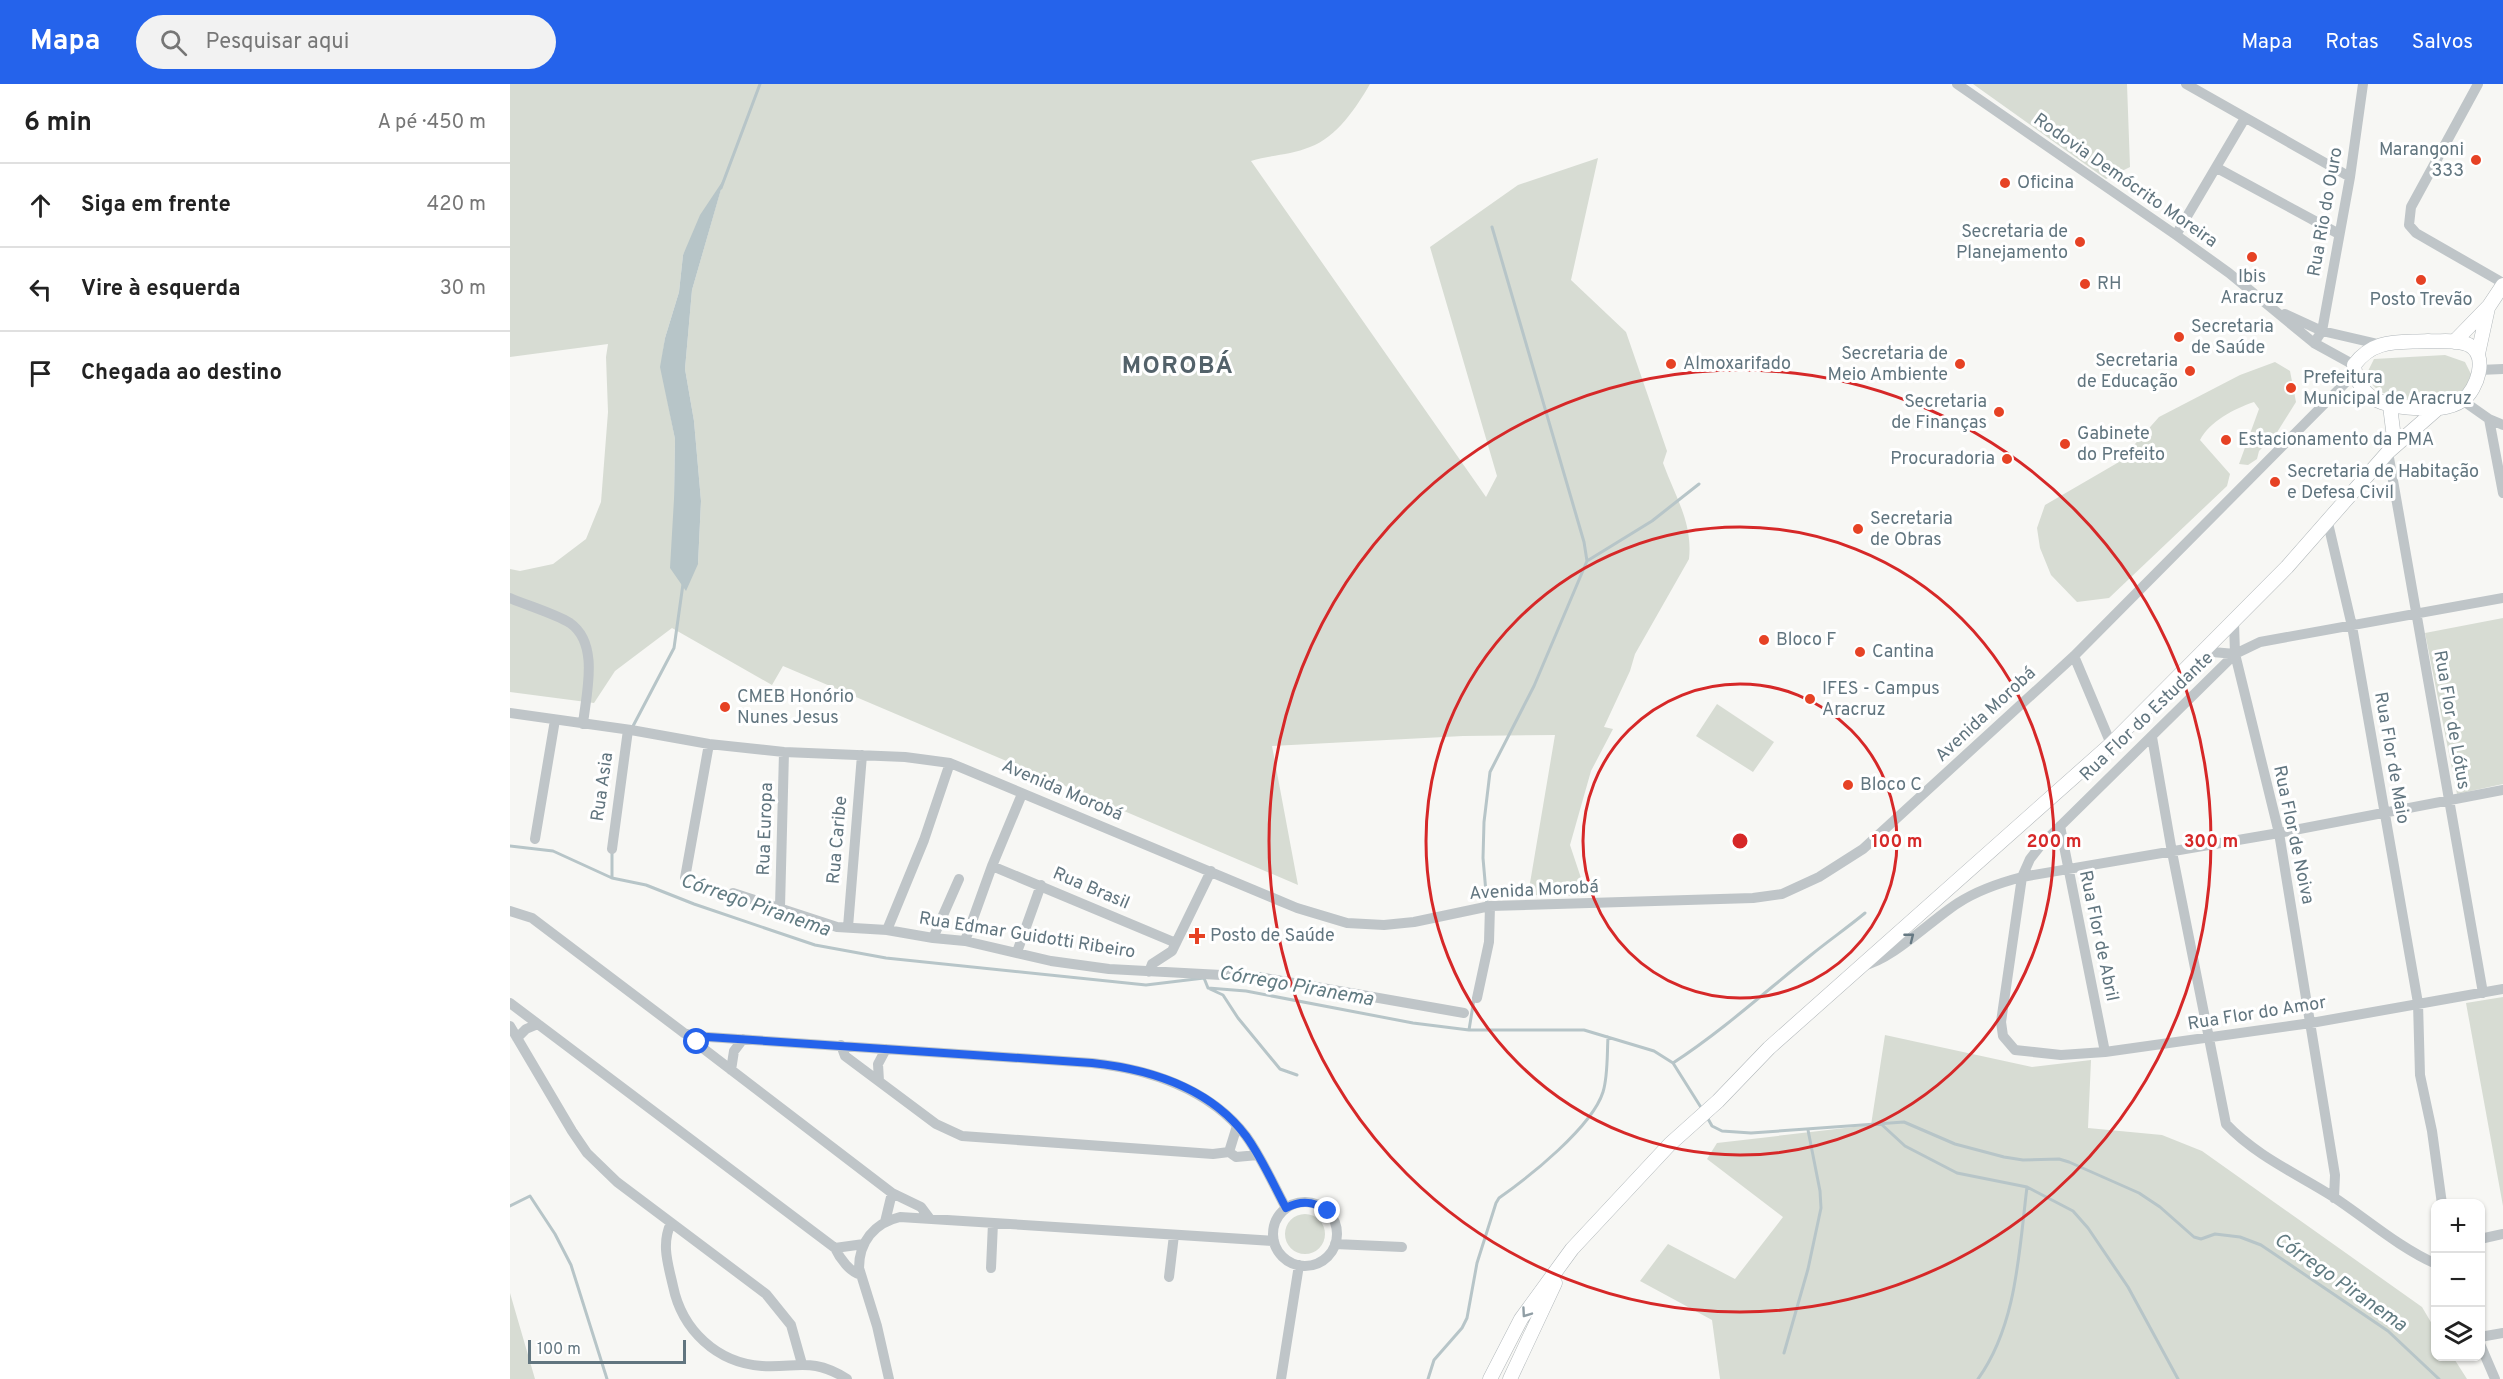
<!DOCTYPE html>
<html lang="pt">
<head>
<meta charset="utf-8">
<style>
  :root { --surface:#fff; --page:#f2f2f2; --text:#222; --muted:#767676; --line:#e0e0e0; --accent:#2563eb }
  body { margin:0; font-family:Overpass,sans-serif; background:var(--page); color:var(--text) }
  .controls { position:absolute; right:18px; bottom:18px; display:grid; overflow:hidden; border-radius:12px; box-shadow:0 2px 4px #0004 }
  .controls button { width:54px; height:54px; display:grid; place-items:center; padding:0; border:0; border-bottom:2px solid var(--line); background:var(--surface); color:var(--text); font:30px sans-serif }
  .scale { position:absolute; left:18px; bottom:15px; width:158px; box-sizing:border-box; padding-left:6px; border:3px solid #61757f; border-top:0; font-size:16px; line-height:21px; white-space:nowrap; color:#61757f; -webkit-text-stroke:4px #fff; paint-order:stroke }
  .stop { position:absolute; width:18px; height:18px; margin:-14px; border:4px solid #2563eb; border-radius:50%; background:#fff }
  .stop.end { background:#2563eb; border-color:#fff; box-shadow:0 2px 6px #0008 }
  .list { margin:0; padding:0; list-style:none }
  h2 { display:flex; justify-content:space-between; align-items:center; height:78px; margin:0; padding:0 24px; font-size:26px }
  h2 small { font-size:20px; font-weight:400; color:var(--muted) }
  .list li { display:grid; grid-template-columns:39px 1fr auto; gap:18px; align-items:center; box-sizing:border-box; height:84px; padding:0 24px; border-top:2px solid var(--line) }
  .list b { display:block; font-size:22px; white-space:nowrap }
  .list em { font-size:20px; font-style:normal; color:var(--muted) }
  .icon { flex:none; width:33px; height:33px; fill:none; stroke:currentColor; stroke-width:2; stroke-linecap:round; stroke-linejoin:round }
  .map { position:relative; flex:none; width:1993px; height:1295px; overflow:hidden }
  header { display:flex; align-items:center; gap:36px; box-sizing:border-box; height:84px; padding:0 30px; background:var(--accent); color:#fff }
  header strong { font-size:28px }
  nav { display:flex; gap:33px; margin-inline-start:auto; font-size:21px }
  .search { width:420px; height:54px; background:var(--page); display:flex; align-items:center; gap:15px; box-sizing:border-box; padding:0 21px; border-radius:33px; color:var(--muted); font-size:22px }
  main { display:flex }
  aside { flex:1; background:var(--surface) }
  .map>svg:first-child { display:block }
  .green { fill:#d7dcd3; fill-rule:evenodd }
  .water { fill:#b7c5c8 }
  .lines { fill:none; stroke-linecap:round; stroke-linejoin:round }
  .stream { stroke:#b7c5c8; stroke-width:3 }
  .major-casing { stroke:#b1b7ba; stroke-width:15 }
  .minor { stroke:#bfc5c8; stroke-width:10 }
  .major { stroke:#fff; stroke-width:14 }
  .oneway { stroke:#667983 }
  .oneway2 { stroke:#909ea5 }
  .route { stroke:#2563eb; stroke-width:8 }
  .ring { fill:none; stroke:#d62828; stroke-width:3 }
  .poi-dot { fill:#e64224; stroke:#fff; stroke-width:2 }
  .labels { text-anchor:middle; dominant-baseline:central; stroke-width:6; stroke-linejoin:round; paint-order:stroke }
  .poi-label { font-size:18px; fill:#61757f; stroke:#fff; text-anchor:start }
  .street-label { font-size:18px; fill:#61757f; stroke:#fff }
  .water-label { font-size:20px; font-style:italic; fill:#617b82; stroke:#fff }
  .district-label { font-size:24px; font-weight:bold; letter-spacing:1.5px; fill:#53626a; stroke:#fff }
  .centre { fill:#d62828; stroke:#fff; stroke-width:3 }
  .ring-label { font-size:18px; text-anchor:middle; font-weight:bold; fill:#d62828; stroke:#fff; stroke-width:6; stroke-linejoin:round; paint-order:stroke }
</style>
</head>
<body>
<header>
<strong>Mapa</strong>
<div class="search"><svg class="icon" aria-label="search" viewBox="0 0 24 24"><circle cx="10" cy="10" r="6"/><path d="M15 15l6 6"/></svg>Pesquisar aqui</div>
<nav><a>Mapa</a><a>Rotas</a><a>Salvos</a></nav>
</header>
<main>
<aside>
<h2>6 min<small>A pé · 450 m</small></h2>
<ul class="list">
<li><svg class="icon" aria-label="ahead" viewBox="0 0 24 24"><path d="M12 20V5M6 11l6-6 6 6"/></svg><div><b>Siga em frente</b></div><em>420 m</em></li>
<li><svg class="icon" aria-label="left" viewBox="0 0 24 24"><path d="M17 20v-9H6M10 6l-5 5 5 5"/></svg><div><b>Vire à esquerda</b></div><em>30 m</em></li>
<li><svg class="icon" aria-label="arrive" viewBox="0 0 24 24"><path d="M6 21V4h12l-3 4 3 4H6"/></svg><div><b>Chegada ao destino</b></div></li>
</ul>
</aside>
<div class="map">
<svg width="1993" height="1295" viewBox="0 0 1993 1295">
  <rect width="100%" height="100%" fill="#f7f7f4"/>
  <!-- green -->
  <path class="green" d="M0 0H860C846 24 827 53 800 63 781 71 760 71 741 77L976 413 987 392 920 163 1008 101 1088 74 1061 196 1116 248 1157 367 1153 379C1165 412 1183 439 1179 475L1125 570 1120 587 1094 643 1103 645 1081 687 1060 761 1077 812 1018 811 1045 651 953 652 762 662 788 801 273 582 262 601 162 544 105 587 84 619 0 608V485L10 487 43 480 76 455 91 418 98 328 96 273 98 260 0 273ZM213 98 182 206 175 285 184 337 191 417 188 480 164 415 165 355 151 283 155 254 169 208 173 171Z
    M1463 0H1617L1620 83 1596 95Z
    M1935 271 1955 278 1961 290C1959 294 1958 300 1955 304 1941 323 1877 321 1862 300 1860 297 1859 290 1858 287L1864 275Z
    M1765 278 1780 287 1786 318 1766 350 1749 367 1747 375 1738 381 1729 380 1749 325 1744 318C1724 325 1700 337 1690 356L1720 390 1717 402 1599 514 1567 518 1541 491 1530 464 1527 444 1535 421 1609 378 1649 333 1730 291Z
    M1993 534V700L1947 710 1915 549Z
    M1207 620 1264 658 1243 688 1186 652Z
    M1993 913V1122L1956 919Z
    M1375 951 1522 983 1581 976 1578 1044 1652 1051 1692 1067 1912 1223 1925 1245 1926 1272 1943 1273 1957 1295H1210L1202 1236 1130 1197 1158 1160 1225 1195 1273 1133 1197 1075 1207 1059 1361 1041Z
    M775 1150a20 20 0 1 1 40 0a20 20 0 1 1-40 0Z
    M0 1209 25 1295H0Z"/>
  <!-- water -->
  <path class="water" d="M214 95 182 206 175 285 184 337 191 417 188 480 176 507 160 484 164 415 165 355 150 283 155 254 169 208 173 171 190 131Z"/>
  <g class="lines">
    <!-- stream -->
    <path class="stream" d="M211 104 250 0
      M1077 477 1142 437 1189 400
      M122 644 164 564 173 500
      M0 762 43 767 102 794 136 801 184 820 305 861 376 874 636 901 694 894 698 904
      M102 794V769
      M977 820 973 774 974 738 980 688 1024 602 1077 477 1074 458 982 143
      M698 904 736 907 903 939 959 946H1074L1144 967 1163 979 1192 1025
      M700 905 713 911 728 934 770 985 787 991
      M959 946 964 915
      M1163 979C1212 947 1255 908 1301 871 1318 857 1337 844 1355 829
      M1197 1033 1202 1042 1212 1047 1241 1049 1394 1038 1445 1060 1494 1073 1513 1076 1549 1075 1559 1078 1629 1109 1650 1123 1684 1153 1691 1155 1705 1150 1730 1153 1751 1161 1878 1247 1929 1295
      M1370 1039 1395 1062 1447 1089 1517 1103 1563 1127 1578 1144 1618 1203 1668 1295
      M0 1122 20 1112 45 1150 61 1181 97 1295
      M1274 1269 1298 1185 1311 1124 1310 1107 1298 1046
      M918 1295 924 1276 952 1244 957 1234 967 1179 986 1119 989 1114C1019 1093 1082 1043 1093 1008 1098 992 1097 970 1098 953
      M1468 1295C1507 1241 1509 1167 1517 1103"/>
    <defs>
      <path id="major" d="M1918 257C1930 258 1948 255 1959 261 1979 271 1967 306 1953 316 1938 326 1922 325 1904 324 1875 322 1848 316 1844 281 1864 254 1888 259 1918 257Z
        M1944 258 1979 222 1993 201
        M1968 270 1978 224
        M1880 322 1885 362
        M980 1295 1011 1235 1062 1165 1160 1060 1208 1017 1259 964 1601 660 1777 483 1878 368 1926 326
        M1000 1295 1045 1199"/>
    </defs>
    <!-- major casing -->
    <use href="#major" class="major-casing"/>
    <!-- minor -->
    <path class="minor" d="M1447 0 1666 151 1719 189 1804 259 1844 281
      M1676 0 1840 93
      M1968 0 1901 123 1899 141 1906 149 1993 199
      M1707 84 1829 150
      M1666 151 1735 34
      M1775 230 1812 247 1868 260
      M1804 259 1812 247 1840 93 1853 0
      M1969 286 1993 285
      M1952 316 1979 335 1993 409
      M1979 335 1993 341
      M1878 368 1973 909
      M1817 435 1842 542 1908 919 1910 991 1922 1047 1932 1120
      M0 514C16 521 46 530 60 539 90 560 76 610 73 640
      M1993 514 1750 558 1725 570 1531 761 1520 775 1512 793 1491 938 1493 952 1505 966 1551 971 1595 968 1801 939 1993 905
      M1724 538 1725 570 1769 749 1825 1091 1824 1114
      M1691 567 1725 570
      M1564 572 1601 660
      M0 629 121 646 199 660 274 668 395 673 440 679 787 824 837 839 874 841 904 838 980 822 1243 814 1272 810 1309 793 1353 765 1564 572 1845 289
      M1642 653 1662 768 1716 1040C1745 1071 1787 1090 1822 1112 1857 1135 1888 1163 1926 1180
      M1550 742 1595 968
      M25 755 45 636
      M102 765 118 646
      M482 782 666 859
      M175 794 199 660
      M223 809 327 843 377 846 423 854 455 857 541 877 599 885 749 893 954 929
      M270 823 274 668
      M0 827 22 834 174 949 183 952 582 979C639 985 700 1005 736 1052 752 1074 763 1100 776 1124
      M338 843 352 671
      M377 846 414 756 440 679
      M423 854 449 795
      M455 857 482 782 512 710
      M507 868 531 801
      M1352 882C1382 876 1420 837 1448 819 1468 806 1489 799 1512 793L1769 749 1993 706
      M639 888 642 880 662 867 701 787
      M967 914 979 858 980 822
      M0 919 325 1164C330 1175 340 1188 351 1191
      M0 942 62 1047 77 1069 107 1098 256 1210 281 1241 292 1280
      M183 952 190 962 382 1109 411 1123 420 1135
      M7 954 16 945 28 940
      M331 961 335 972 426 1040 452 1052 703 1070 719 1068 726 1073 748 1071
      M221 986 224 967 233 955
      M369 997 368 980 376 965
      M719 1068 727 1042
      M763 1150a32 32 0 1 1 64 0a32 32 0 1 1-64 0Z
      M375 1138 382 1109
      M161 1139C151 1160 158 1180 163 1202 172 1246 207 1279 252 1282 288 1284 302 1273 337 1295
      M1970 1155 1993 1150
      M825 1160 892 1163
      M325 1164 354 1160
      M481 1184 483 1139
      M659 1193 664 1151
      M1970 1253 1993 1249
      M1970 1260 1985 1295
      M379 1295 367 1242 349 1184C349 1158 364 1139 390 1133L764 1157
      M771 1295 789 1181"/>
    <!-- major -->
    <use href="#major" class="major"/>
  </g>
  <!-- one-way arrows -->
  <defs><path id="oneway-chevron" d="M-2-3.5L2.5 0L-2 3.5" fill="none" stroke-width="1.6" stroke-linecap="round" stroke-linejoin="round" transform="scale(1.5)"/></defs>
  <use class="oneway" href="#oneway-chevron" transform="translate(1400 853) rotate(-38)"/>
  <use class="oneway2" href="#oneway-chevron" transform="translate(1016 1229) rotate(125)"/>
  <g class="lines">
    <!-- route -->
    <path class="route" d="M187 958 183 952 582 979C639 985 700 1004 736 1052 752 1074 763 1100 776 1124 791 1116 804 1117 818 1127"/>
  </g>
  <!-- distance rings -->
  <g class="ring">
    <circle cx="1230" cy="757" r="157"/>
    <circle cx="1230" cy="757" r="314"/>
    <circle cx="1230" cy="757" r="471"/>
  </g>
  <!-- markers -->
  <g class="poi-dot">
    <circle cx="1966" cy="76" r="6"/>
    <circle cx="1495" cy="99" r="6"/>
    <circle cx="1570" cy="158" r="6"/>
    <circle cx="1742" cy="173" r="6"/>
    <circle cx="1911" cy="196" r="6"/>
    <circle cx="1575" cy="200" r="6"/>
    <circle cx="1669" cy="253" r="6"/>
    <circle cx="1161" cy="280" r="6"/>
    <circle cx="1450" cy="280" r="6"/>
    <circle cx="1680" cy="287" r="6"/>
    <circle cx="1781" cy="304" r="6"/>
    <circle cx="1489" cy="328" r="6"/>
    <circle cx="1716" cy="356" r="6"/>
    <circle cx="1555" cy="360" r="6"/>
    <circle cx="1497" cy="375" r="6"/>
    <circle cx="1765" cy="398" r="6"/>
    <circle cx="1348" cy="445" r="6"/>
    <circle cx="1254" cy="556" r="6"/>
    <circle cx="1350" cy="568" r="6"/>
    <circle cx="1300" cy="615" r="6"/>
    <circle cx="215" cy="623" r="6"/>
    <circle cx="1338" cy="701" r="6"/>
    <path d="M684 843h6v6h6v6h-6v6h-6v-6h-6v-6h6z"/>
  </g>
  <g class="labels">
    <!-- poi labels -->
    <g class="poi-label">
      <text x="1954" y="66" text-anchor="end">Marangoni<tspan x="1954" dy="21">333</tspan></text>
      <text x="1507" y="99">Oficina</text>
      <text x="1558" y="148" text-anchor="end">Secretaria de<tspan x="1558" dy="21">Planejamento</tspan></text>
      <text x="1742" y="193" text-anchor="middle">Ibis<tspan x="1742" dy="21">Aracruz</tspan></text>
      <text x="1587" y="200">RH</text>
      <text x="1911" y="216" text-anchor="middle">Posto Trevão</text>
      <text x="1681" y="243">Secretaria<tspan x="1681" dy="21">de Saúde</tspan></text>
      <text x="1438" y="270" text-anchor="end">Secretaria de<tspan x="1438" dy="21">Meio Ambiente</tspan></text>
      <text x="1668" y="277" text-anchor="end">Secretaria<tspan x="1668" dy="21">de Educação</tspan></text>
      <text x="1173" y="280">Almoxarifado</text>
      <text x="1793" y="294">Prefeitura<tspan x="1793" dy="21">Municipal de Aracruz</tspan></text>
      <text x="1477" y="318" text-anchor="end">Secretaria<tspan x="1477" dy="21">de Finanças</tspan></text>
      <text x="1567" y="350">Gabinete<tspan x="1567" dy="21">do Prefeito</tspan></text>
      <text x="1728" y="356">Estacionamento da PMA</text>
      <text x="1485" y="375" text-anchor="end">Procuradoria</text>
      <text x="1777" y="388">Secretaria de Habitação<tspan x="1777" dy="21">e Defesa Civil</tspan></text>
      <text x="1360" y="435">Secretaria<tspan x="1360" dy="21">de Obras</tspan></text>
      <text x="1266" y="556">Bloco F</text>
      <text x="1362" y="568">Cantina</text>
      <text x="1312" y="605">IFES - Campus<tspan x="1312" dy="21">Aracruz</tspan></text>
      <text x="227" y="613">CMEB Honório<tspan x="227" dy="21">Nunes Jesus</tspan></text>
      <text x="1350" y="701">Bloco C</text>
      <text x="700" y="852">Posto de Saúde</text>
    </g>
    <!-- street labels -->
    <g class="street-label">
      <text transform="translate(1615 97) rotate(35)">Rodovia Demócrito Moreira</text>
      <text transform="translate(1816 128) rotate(-80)">Rua Rio do Ouro</text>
      <text transform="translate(1476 631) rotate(-43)">Avenida Morobá</text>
      <text transform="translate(1637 633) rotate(-44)">Rua Flor do Estudante</text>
      <text transform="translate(1941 636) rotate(80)">Rua Flor de Lótus</text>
      <text transform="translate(1881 674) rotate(80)">Rua Flor de Maio</text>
      <text transform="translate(93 703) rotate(-82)">Rua Asia</text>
      <text transform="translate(552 707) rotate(23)">Avenida Morobá</text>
      <text transform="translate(256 745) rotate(-88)">Rua Europa</text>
      <text transform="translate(1783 751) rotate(78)">Rua Flor de Noiva</text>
      <text transform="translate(328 756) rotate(-85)">Rua Caribe</text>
      <text transform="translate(581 805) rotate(23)">Rua Brasil</text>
      <text transform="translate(1024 807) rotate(-3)">Avenida Morobá</text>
      <text transform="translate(517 852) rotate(9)">Rua Edmar Guidotti Ribeiro</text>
      <text transform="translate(1588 852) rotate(78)">Rua Flor de Abril</text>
      <text transform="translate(1747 930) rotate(-9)">Rua Flor do Amor</text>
    </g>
    <!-- water labels -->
    <g class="water-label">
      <text transform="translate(245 822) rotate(19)">Córrego Piranema</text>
      <text transform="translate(786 903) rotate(10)">Córrego Piranema</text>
      <text transform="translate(1830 1199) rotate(35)">Córrego Piranema</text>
    </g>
    <!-- district labels -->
    <g class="district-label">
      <text x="668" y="283">MOROBÁ</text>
    </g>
  </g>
  <circle cx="1230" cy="757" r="9" class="centre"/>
  <g class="ring-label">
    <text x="1387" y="763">100 m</text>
    <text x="1544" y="763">200 m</text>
    <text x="1701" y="763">300 m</text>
  </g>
</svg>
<div class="controls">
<button>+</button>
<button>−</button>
<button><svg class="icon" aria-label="layers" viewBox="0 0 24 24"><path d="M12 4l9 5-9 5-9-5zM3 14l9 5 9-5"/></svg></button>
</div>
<div class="scale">100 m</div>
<div class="stop" style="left:187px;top:958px"></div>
<div class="stop end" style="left:818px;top:1127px"></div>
</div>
</main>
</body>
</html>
